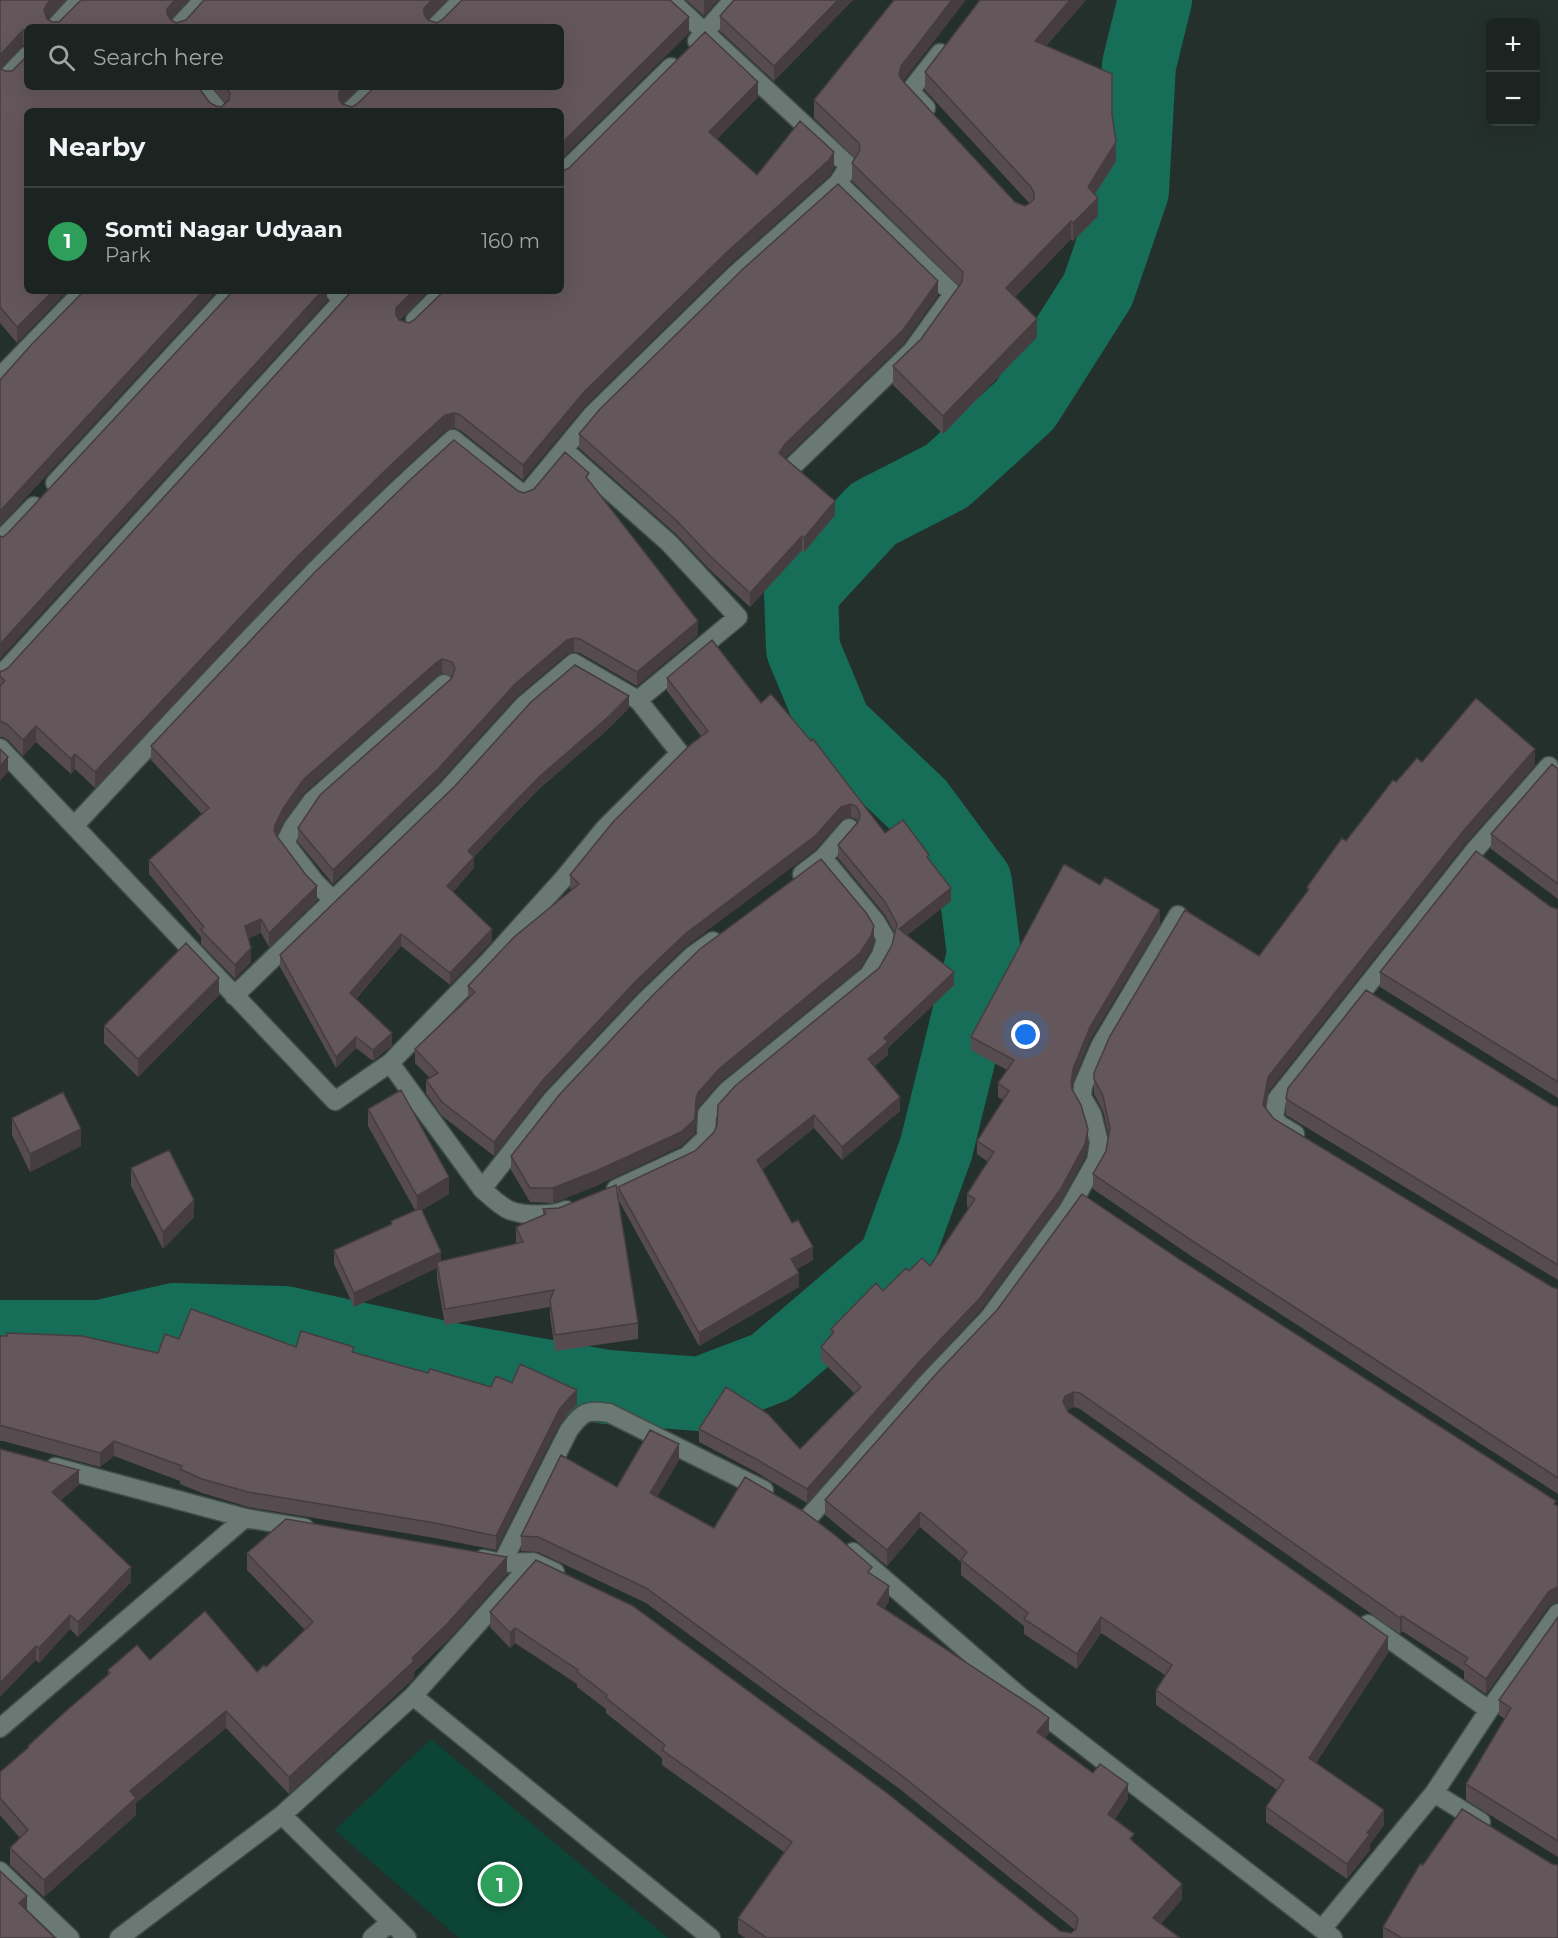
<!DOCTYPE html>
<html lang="en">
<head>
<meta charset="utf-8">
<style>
  :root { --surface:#1b2421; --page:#242c2a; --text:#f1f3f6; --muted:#a0a4a5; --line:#39413f; --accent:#d93025 }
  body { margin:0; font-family:Montserrat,sans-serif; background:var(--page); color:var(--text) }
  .controls { position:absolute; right:18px; top:18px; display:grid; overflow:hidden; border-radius:9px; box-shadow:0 6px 24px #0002 }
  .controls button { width:54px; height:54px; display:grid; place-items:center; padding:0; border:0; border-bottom:2px solid var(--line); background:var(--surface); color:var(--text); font:30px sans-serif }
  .you { position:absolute; left:1026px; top:1035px; width:21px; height:21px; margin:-15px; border:4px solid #fff; border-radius:50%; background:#1a73e8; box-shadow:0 0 0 9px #1a73e833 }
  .badge { display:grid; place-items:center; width:39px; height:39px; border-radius:50%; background:var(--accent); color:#fff; font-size:20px; font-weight:700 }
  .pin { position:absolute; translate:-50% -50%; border:3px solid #fff; box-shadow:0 2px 6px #0006 }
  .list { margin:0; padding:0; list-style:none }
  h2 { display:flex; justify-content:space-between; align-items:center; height:78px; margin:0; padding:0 24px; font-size:26px }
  h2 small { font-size:20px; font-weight:400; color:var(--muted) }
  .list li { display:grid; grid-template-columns:39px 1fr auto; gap:18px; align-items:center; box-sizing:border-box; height:108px; padding:0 24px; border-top:2px solid var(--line) }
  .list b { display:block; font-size:22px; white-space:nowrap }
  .list p { margin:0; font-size:20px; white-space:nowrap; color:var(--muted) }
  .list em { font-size:20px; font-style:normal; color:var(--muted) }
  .icon { flex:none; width:33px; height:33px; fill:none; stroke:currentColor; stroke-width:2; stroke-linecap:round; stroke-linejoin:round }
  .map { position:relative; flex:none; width:1558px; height:1938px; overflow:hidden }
  .search { position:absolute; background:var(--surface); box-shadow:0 6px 24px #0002; left:24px; top:24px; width:540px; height:66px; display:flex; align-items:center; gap:15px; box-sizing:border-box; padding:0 21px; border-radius:9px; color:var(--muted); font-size:22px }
  .panel { position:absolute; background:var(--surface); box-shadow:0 6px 24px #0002; left:24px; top:108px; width:540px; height:186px; border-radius:9px }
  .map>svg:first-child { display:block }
  .green { fill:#0c4436 }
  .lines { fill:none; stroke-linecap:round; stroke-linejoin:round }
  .river { stroke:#166d58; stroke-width:74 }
  .street-casing { stroke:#424c48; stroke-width:21 }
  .street { stroke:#6b7974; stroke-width:18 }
  .wall { fill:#564b4e; fill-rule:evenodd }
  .shaded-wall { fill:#463d40 }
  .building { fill:#64575b; stroke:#463d40; stroke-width:1.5 }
</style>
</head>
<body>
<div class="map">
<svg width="1558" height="1938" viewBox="0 0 1558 1938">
  <rect width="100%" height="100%" fill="#24302c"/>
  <!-- green -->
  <path class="green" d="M431 1739 668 1938H459L335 1830Z"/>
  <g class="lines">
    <!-- river -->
    <path class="river" d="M0 1337H100L174 1320 284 1323 452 1360 607 1387 700 1394 771 1367 895 1261 936 1149 984 954 975 882 918 805 835 726 803 649 801 592 873 514 947 476 1025 405 1098 290 1132 191 1139 65 1155 0"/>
    <defs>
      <path id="street" d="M55 27 80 0
        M178 27 203 0
        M435 27 462 0
        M697 41 733 0
        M8 76 27 56
        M199 87 219 111
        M926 108 910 91 940 53
        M350 111 375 87
        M561 175 671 67
        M415 320 444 291
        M0 377 83 291
        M793 466 912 351 953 294 838 183
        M55 483 232 291
        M0 541 34 506
        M0 676 342 301 334 291
        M0 748 335 1101 390 1063 490 960 564 878 605 828 680 753 638 700 738 617 669 543 564 450
        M74 826C198 694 318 559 453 439L525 496 592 415 735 275 838 183 849 166 670 0
        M802 874 823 858 849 828
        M333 900 315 882 285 843 293 827 312 801 444 684
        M234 996 447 790 523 706 574 663 638 700
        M390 1063 482 1189 551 1101 645 1001 693 955 713 941
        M1295 1134 1280 1125 1274 1118 1277 1099 1474 851 1549 766
        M482 1189C490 1196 500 1206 509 1210 524 1216 551 1216 566 1210
        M616 1189 687 1156 706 1138 707 1114 727 1091 869 975 881 955 886 939 876 922 823 858
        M55 1467 245 1518 305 1528
        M809 1517 928 1382 989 1318 1069 1209 1096 1161 1099 1142 1092 1114 1082 1097 1083 1086 1100 1046 1178 915
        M853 1552 1022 1698 1333 1938
        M483 1559 502 1563 533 1562 555 1572
        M533 1562 413 1696 711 1938
        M502 1563 569 1430C583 1411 587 1410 609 1413L764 1490
        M1368 1624 1489 1710
        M0 1728 245 1518
        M1434 1793 1481 1822
        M282 1815 407 1938
        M0 1871 70 1938
        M1322 1929 1434 1793 1489 1710 1558 1613
        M119 1938 282 1815 413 1696
        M372 1938 391 1922"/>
    </defs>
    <!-- street casing -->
    <use href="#street" class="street-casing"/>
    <!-- street -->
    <use href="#street" class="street"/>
  </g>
  <!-- wall -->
  <path class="wall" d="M0 0H66L47 19 52 22H59L81 0H188L171 20 176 23 186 20 204 0H447L428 20 437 23 442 20 462 0H670L689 17V33L561 159V111H27V291H67L17 343 0 323ZM27 27H561V87H375L357 104 352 107 343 104 359 87H212L225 103 221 107 216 106 210 103 198 87H27V56L12 71H5L1 69 23 45H27Z
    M686 0H718L704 16Z
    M853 0 774 81 720 31V16Z
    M980 0H1086L1046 46 1112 116 1116 161 1095 194 1098 216 1073 241 1071 239 1015 297 1037 337 943 434 893 385V366L921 339 959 286 852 181V163L855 158 814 118V100L903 82 1015 202 1025 206 1030 204 925 90V72Z
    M758 97 717 139 757 175 834 168 829 176 727 267 584 407 523 480 460 430 455 428 445 431 395 477 298 572 95 788 75 769 71 774 36 742 23 756 8 740 3 737H0V671H3L8 668 350 294 348 291H428L400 320 409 323 414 320 444 291 563 171Z
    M938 295 903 344 785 458 835 515 804 552 802 550 750 607 710 570 677 535 579 448V434Z
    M589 481 698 635 637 686 580 653 574 652 567 654 515 698 439 782 333 884 298 842V828L452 677 442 673 437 676 304 793 284 821 276 836 317 900 269 947 261 933 249 938 251 962 235 979 201 944V937L149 874V860L202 814 151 760V746L518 491 524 493Z
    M667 678 761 703 885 833 929 860 951 901 907 935 954 985 888 1048V1055L874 1066 900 1111 842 1160 814 1128 762 1170 813 1260 797 1269 799 1287 699 1346 619 1201 638 1323V1339L555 1351 550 1316V1307L445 1325 437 1279V1268L354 1307 334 1264V1250L391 1224V1221L415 1210 368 1126V1109L449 1194 422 1210 441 1261 516 1244V1227L543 1216V1209L559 1208 618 1197V1187L695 1151 879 968 892 945 895 933 885 915 838 858V845L858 822 856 819 851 817 841 820 815 850 685 947 637 993 543 1093 494 1156 442 1116 426 1093V1080L430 1078 415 1063V1049L468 999V986L571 890 570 888V875L701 736 667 691Z
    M629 708 607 730 539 789 504 825 474 857V868L453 892 492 941 450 985 401 946 356 999 392 1045 373 1061 356 1048 336 1068 280 967V955Z
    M1422 762 1535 765 1465 844 1268 1092 1265 1108 1274 1119 1552 1287 1558 1289V1494L1191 1256 1093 1189V1174L1106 1151 1109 1136 1103 1111 1094 1094V1079L1259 956 1307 892V887L1346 841 1396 782Z
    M1558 769V899L1491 849V834Z
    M1551 907 1558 909V1098L1380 987V972Z
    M1160 924 1090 1040 1073 1082 1072 1088 1088 1143 1085 1157 1060 1203 980 1311 920 1375 807 1503 756 1472 699 1442V1429L800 1449 855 1394 821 1360V1347L831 1335V1329L883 1291 909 1271 930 1266 969 1208 967 1207V1194L988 1162 977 1154V1141L1003 1100 998 1097V1083L1007 1070 971 1050V1037Z
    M874 940 871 950 860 968 719 1083 698 1107 696 1114 695 1133 681 1146 596 1186 553 1203 530 1202 511 1170V1156Z
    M219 995 138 1077 104 1043V1026Z
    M1286 1099 1552 1105 1558 1107V1280L1286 1115Z
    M12 1118 81 1146 30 1172 12 1135Z
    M131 1168 194 1217 163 1249 131 1186Z
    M1179 1259 1556 1505 1549 1606 1486 1694 1464 1679V1671L1402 1631 1400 1634 1080 1409 1074 1407 1067 1410 1068 1412 1388 1653 1316 1763 1384 1825 1370 1844V1850L1347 1879 1266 1822V1807L1277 1790 1156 1705V1690L1165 1675 1101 1633 1077 1669 1024 1634V1626L961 1575V1562L920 1527 887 1566 825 1515V1500Z
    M0 1336 158 1353 179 1339 296 1347 354 1353 428 1373 491 1387 512 1383 577 1405 570 1411 559 1425 496 1550 435 1538 248 1507 202 1493 180 1484V1481L114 1456 100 1467 3 1441H0Z
    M0 1449 79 1485 61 1500 131 1582 78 1637 70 1629 39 1663 36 1660Z
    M679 1460 657 1497 714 1528 872 1575 889 1601 884 1609 1049 1733 1045 1738 1128 1799 1115 1819 1182 1899 1161 1924 1180 1938H745L738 1933V1918L784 1852 662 1765V1758L606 1713V1709L577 1687V1684L515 1643 510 1648 490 1627V1612L1060 1931 1071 1933 1075 1930 901 1790 646 1603 538 1552 521 1551V1536L617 1487Z
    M247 1553 507 1574 448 1640 414 1672V1677L412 1680 289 1794 226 1728 136 1803V1815L44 1897 10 1865V1848L20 1838 0 1815V1772L28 1748V1746L108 1675V1670L150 1660 257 1672 266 1667 305 1630 247 1570Z
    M1558 1617V1857L1466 1800V1784L1505 1719 1499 1715V1700Z
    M1552 1864 1558 1938H1383V1927L1423 1865Z"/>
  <!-- shaded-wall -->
  <path class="shaded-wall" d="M51 0H66L47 19 44 10 47 4Z
    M175 0H188L167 24V9Z
    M432 0H447L424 24V8Z
    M705 0H718L704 16V1Z
    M838 0H853L774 81V66Z
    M952 0H966L901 84 899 75 901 66Z
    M1070 0H1086L1035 59V41Z
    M689 17V33L561 159V144Z
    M23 30V45L0 70V55Z
    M758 82V97L709 147V132Z
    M344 87H359L339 107V92Z
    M1116 142V161L1088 205V187Z
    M834 152V168L829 176 727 267 584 407 523 480V465L584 392 727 252Z
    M1098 198V216L1073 241V223Z
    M1071 221V239L1006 306V288Z
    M938 281V295L903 344 785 458 779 453 785 444Z
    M53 291H67L17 343V327Z
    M203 291H217L0 526V511Z
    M322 291H327V301L0 659V644Z
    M413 291H428L396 323V308Z
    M1037 319V337L943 434V416Z
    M455 413V428L445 431 395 477 298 572 95 788V772L298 556 395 461 445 415Z
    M835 501V515L804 552V538Z
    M802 536V550L750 607V593Z
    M698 621V635L637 686V672Z
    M574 638V652L567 654 515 698 439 782 333 884V870L515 684 567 640Z
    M442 659V673L437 676 304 793 284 821 275 839 274 830 275 825 284 807 304 779 437 662Z
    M629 696V708L607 730 539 789 468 863V851L504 813 539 777Z
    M36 726V742L23 756V740Z
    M1535 749V765L1465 844 1268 1092 1263 1121V1105L1268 1077 1465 829Z
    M75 754V769L71 774V759Z
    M8 757V772L0 781V766Z
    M851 804V817L841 820 815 850 685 947 637 993 543 1093 494 1156V1142L543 1080 637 980 685 934 841 807Z
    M474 857V868L447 898V886Z
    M317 886V900L269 947V933Z
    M951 888V901L899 942V929Z
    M1160 910V924L1090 1040 1073 1082 1071 1096V1083L1073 1069 1090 1027Z
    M261 919V933L245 940V926Z
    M874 926V940L871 950 860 968 719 1083 698 1107 696 1114 695 1133 681 1146 596 1186 553 1203V1188L696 1099 698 1093 719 1069Z
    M492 929V941L450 985V973Z
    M401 934V946L350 1005V993Z
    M251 948V962L235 979V965Z
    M954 972V985L888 1048V1055L868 1072V1059L884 1038Z
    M219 978V995L138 1077V1059Z
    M392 1033V1045L373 1061V1050Z
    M356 1037V1048L336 1068V1057Z
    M900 1097V1111L842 1160V1147Z
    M814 1115V1128L757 1174V1160Z
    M81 1129V1146L30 1172V1154Z
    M1088 1129V1143L1085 1157 1060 1203 980 1311 920 1375 807 1503V1489L920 1361Z
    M449 1177V1194L417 1213V1196Z
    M194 1200V1217L163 1249V1232Z
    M813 1247V1260L791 1272V1259Z
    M441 1252V1266L437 1262V1268L354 1307V1293Z
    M799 1273V1287L699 1346V1333Z
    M577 1390V1405L570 1411 559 1425 496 1550V1536L559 1410 570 1397Z
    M1074 1392V1407L1065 1411 1063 1402 1065 1396Z
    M114 1441V1456L100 1467V1453Z
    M679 1444V1460L650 1508V1493Z
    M79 1470V1485L52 1506V1492Z
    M920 1512V1527L887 1566V1550Z
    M507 1557V1574L448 1640 414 1672V1677L412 1680 289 1794V1777L412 1658Z
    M131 1567V1582L78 1637V1622Z
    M889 1586V1601L877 1619V1604Z
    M1558 1587V1602L1549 1606 1486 1694V1679L1549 1591Z
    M70 1615V1629L39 1663V1648Z
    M1402 1616V1631L1400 1634V1618Z
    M1101 1617V1633L1077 1669V1654Z
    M515 1628V1643L510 1648V1633Z
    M1388 1637V1653L1309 1773V1758Z
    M36 1646V1660L0 1697V1683Z
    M226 1711V1728L136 1803V1815L44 1897V1880L130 1791Z
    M1049 1718V1733L1037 1747V1732Z
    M1128 1784V1799L1108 1829V1814Z
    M1384 1810V1825L1370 1844V1850L1347 1879V1864L1367 1833Z
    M1182 1884V1899L1153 1933V1918Z
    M27 1896V1912L19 1903Z"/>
  <!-- building -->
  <path class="building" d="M0 0H51L47 4 44 10 47 19 52 22H59L81 0H175L167 9V14L171 20 176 23 186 20 204 0H432L424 8V14L428 20 437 23 442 20 462 0H670L689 17 561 144V111H27V291H53L17 327 0 307V68L5 71H12L27 56V87H198L210 103 216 106 221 107 229 100 230 93 225 87H344L339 92V99L342 104 352 107 357 104 375 87H561V27H27V30H23L0 55Z
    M734 0H838L774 66 720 16Z
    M894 0H952L901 66 899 75 902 80 1015 202 1025 206 1030 203 1034 199V193L1031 187 925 72 980 0H1070L1035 41 1112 74V115L1116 142 1088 187 1098 198 1073 223 1071 221 1006 288 1037 319 943 416 893 366 921 339 962 282 963 272 852 163 860 150 859 143 814 100Z
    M705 32 758 82 709 132 757 175 800 121 834 152 829 160 727 252 584 392 523 465 460 415 455 413 445 415 395 461 298 556 95 772 75 754 71 759 36 726 23 740 8 725 3 722H0V686L5 681 0 676V671H3L8 668 350 293 351 291H413L396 308V315L399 320 409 323 414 320 444 291H561V170L563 171 569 168Z
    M838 184 938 281 903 330 785 444 779 453 835 501 804 538 802 536 750 593 710 556 677 521 579 434 600 409 743 269Z
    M84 291H203L0 511V380L32 344Z
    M233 291H322L0 644V536L3 537 8 533Z
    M454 440 518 491 524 493 534 489 565 452 589 473 586 477 698 621 637 672 580 639 574 638 567 640 515 684 439 768 333 870 298 828 320 795 452 678 455 668 452 662 442 659 437 662 304 779 284 807 275 825 274 830 276 835 306 875 317 886 269 933 261 919 245 926 251 948 235 965 201 930 204 927 149 860 209 808 151 746 314 573 411 479Z
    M712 640 761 703 771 694 811 741 813 739 885 833 903 820 929 855 927 857 951 888 899 929 954 972 884 1038 888 1042 868 1059 900 1097 842 1147 814 1115 757 1160 792 1223 798 1220 813 1247 791 1259 799 1273 699 1333 618 1187 695 1151 714 1132 717 1125 718 1105 735 1086 879 968 892 945 897 924 885 902 838 845 858 822 860 816 859 811 856 806 851 804 841 807 815 836 685 934 637 980 543 1080 494 1142 442 1102 426 1080 438 1073 415 1049 475 992 468 986 514 937 579 884 570 875 613 822 689 746 708 731 667 678Z
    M575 665 629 696 607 718 539 777 504 813 468 851 474 857 447 886 492 929 450 973 401 934 350 993 392 1033 373 1050 356 1037 336 1057 280 955 455 786 531 702Z
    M1476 698 1535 749 1465 829 1268 1077 1263 1105 1274 1119 1552 1287 1558 1289V1478L1191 1240 1093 1174 1106 1151 1110 1128 1103 1096 1094 1079V1073L1110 1036 1185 910 1259 956 1309 889 1307 887 1342 838 1346 841 1393 780 1396 782 1417 758 1422 762Z
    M0 749 8 757 0 766Z
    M1552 764 1558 769V884L1491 834Z
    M1476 851 1551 907 1558 909V1082L1380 972Z
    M821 859 867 914 874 926 871 936 860 953 719 1069 698 1093 696 1099 695 1119 681 1132 596 1171 553 1188H530L511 1156 560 1094 653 995 700 949Z
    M1064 864 1100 885 1105 877 1160 910 1090 1027 1073 1069 1071 1083 1072 1089 1081 1105 1088 1129 1085 1144 1060 1190 980 1298 920 1361 807 1489 756 1459 699 1429 726 1387 768 1414 800 1449 861 1387 821 1347 834 1332 831 1329 876 1283 883 1291 906 1268 909 1271 922 1258 930 1266 975 1199 967 1194 994 1152 977 1141 1009 1091 998 1083 1014 1060 971 1037Z
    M186 943 219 978 138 1059 104 1026Z
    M1366 990 1552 1105 1558 1107V1265L1286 1099 1288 1088Z
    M401 1090 449 1177 417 1196 368 1109Z
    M63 1092 81 1129 30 1154 12 1118Z
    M169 1150 194 1200 163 1232 131 1168Z
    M616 1185 638 1323 555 1335 550 1300 554 1290 445 1309 437 1262 523 1242 516 1227 546 1214 543 1209 559 1208Z
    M1082 1194 1179 1259 1556 1501 1554 1504 1558 1506V1587L1549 1591 1486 1679 1464 1663 1468 1658 1402 1616 1400 1618 1080 1393 1074 1392 1065 1396 1063 1402 1068 1412 1388 1637 1309 1758 1384 1810 1367 1833 1370 1834 1347 1864 1266 1807 1284 1780 1156 1690 1172 1665 1101 1617 1077 1654 1024 1619 1028 1613 961 1560 967 1552 920 1512 887 1550 825 1500 936 1374 997 1310Z
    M421 1208 441 1252 354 1293 334 1250 392 1224 391 1221Z
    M191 1309 296 1347 301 1331 354 1347 352 1352 428 1373 430 1369 491 1387 496 1376 512 1383 520 1364 577 1390 570 1397 559 1410 496 1536 435 1523 248 1492 202 1479 180 1469 182 1466 114 1441 100 1453 3 1426H0V1336H7V1333L82 1336 158 1353 165 1334 179 1339Z
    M650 1430 679 1444 650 1493 714 1528 745 1477 803 1511 835 1535 872 1567 868 1572 889 1586 877 1604 1037 1709 1049 1718 1037 1732 1093 1773 1100 1764 1128 1784 1108 1814 1134 1834 1130 1839 1182 1884 1153 1918 1180 1938H767L738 1918 792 1842 662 1750 665 1745 606 1698 607 1695 577 1672 578 1670 515 1628 510 1633 490 1612 536 1560 633 1606 887 1793 1060 1931 1071 1933 1076 1929 1078 1919 1074 1914 901 1775 646 1588 538 1537 521 1536 561 1455 617 1487Z
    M0 1449 79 1470 52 1492 131 1567 78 1622 70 1615 39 1648 36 1646 0 1683Z
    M286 1519 507 1557 448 1623 412 1658 414 1661 412 1663 289 1777 226 1711 130 1791 136 1798 44 1880 10 1848 28 1830 0 1798V1772L29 1747 28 1746 66 1711 110 1673 108 1670 137 1645 150 1660 205 1611 257 1672 264 1665 266 1667 313 1622 247 1553Z
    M1558 1617V1841L1466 1784 1511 1708 1499 1700Z
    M1462 1809 1552 1864 1558 1865V1938H1402L1383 1927 1420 1864 1423 1865Z
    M0 1871 27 1896 19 1903 55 1938H0Z"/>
</svg>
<div class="controls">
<button>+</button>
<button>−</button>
</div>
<div class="you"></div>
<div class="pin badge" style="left:500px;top:1884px;background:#2e9e5b">1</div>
<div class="search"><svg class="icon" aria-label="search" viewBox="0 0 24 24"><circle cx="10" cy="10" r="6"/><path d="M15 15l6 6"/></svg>Search here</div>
<section class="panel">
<h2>Nearby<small></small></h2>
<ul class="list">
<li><span class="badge" style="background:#2e9e5b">1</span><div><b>Somti Nagar Udyaan</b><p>Park</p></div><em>160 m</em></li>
</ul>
</section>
</div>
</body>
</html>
